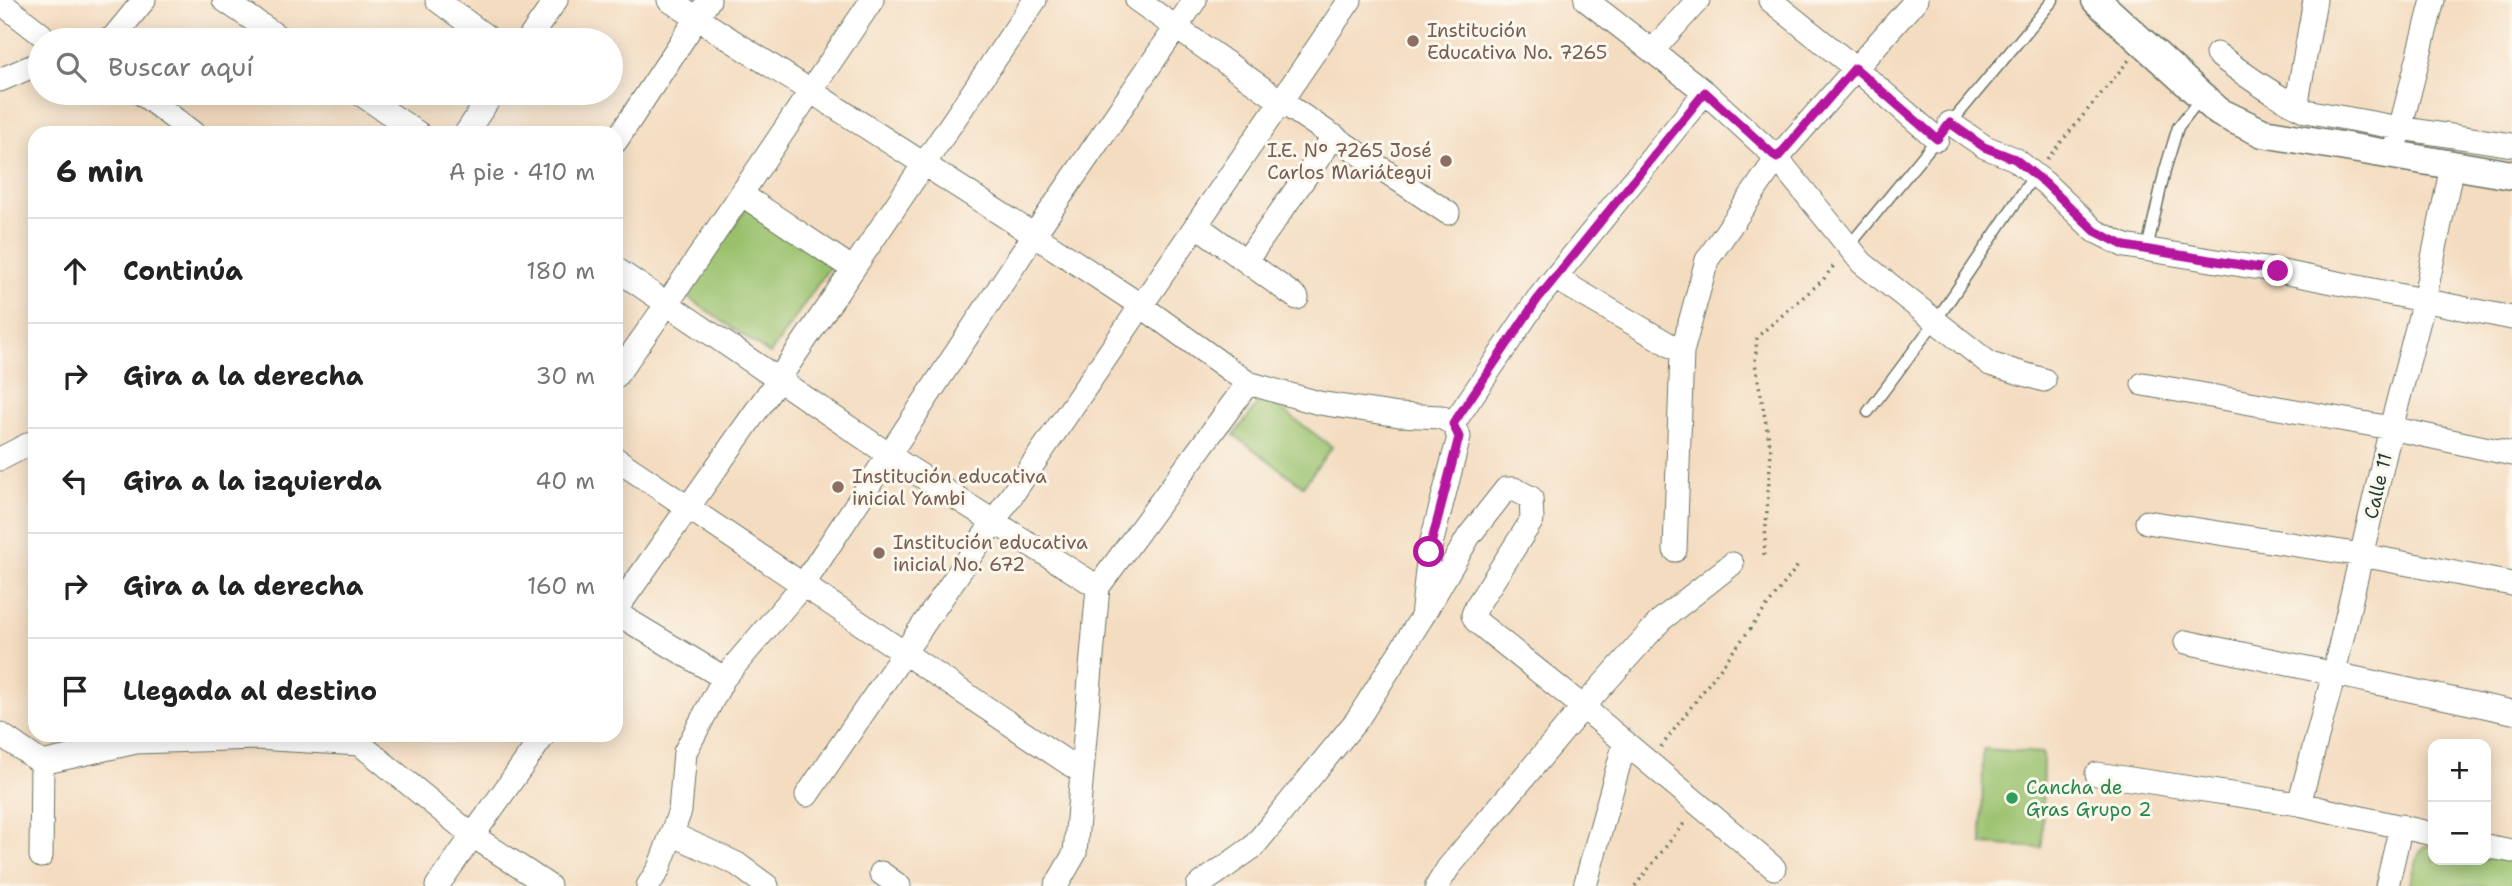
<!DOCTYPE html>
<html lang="es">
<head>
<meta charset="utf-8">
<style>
  :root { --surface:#fff; --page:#f2f2f2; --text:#222; --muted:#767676; --line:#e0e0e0 }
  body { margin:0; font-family:"Shantell Sans",sans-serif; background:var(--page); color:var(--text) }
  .controls { position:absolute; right:21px; bottom:21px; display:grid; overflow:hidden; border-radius:14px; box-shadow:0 4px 18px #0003 }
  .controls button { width:63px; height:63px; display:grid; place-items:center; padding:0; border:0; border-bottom:2px solid var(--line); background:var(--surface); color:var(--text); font:35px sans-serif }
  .stop { position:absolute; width:21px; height:21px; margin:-16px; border:5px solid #b5179e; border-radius:50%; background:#fff }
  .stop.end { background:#b5179e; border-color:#fff; box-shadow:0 2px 7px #0008 }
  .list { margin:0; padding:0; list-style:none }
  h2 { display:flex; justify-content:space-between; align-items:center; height:91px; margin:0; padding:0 28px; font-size:30px }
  h2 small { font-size:23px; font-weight:400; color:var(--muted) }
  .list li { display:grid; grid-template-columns:46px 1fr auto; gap:21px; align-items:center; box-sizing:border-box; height:105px; padding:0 28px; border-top:2px solid var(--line) }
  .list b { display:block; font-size:26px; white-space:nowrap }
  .list em { font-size:23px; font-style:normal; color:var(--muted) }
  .icon { flex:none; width:38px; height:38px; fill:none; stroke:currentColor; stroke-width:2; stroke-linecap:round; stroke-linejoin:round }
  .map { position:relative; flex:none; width:2512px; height:886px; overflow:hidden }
  .search { position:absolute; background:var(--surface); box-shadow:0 4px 18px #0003; left:28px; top:28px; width:595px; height:77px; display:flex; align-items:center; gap:18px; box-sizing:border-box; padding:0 24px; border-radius:38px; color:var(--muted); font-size:26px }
  .panel { position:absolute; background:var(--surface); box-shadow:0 4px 18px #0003; left:28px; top:126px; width:595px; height:616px; border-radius:21px }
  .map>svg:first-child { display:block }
  .green { fill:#99c16c; stroke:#5c7f50; stroke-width:2 }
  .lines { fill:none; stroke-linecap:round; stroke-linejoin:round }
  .service-casing { stroke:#6a7565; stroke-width:13 }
  .minor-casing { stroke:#6a7565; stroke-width:25 }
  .tertiary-casing { stroke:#6a7565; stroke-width:31 }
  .path { stroke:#6a7565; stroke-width:3.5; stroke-dasharray:2 5; stroke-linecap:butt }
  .service { stroke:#fff; stroke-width:10 }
  .minor { stroke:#fff; stroke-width:23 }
  .tertiary { stroke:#fff; stroke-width:28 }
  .route { stroke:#b5179e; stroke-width:9 }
  .education-dot { fill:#8d6e63; stroke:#fbf7ec; stroke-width:2.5 }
  .leisure-dot { fill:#2e9e5b; stroke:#fbf7ec; stroke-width:2.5 }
  .labels { text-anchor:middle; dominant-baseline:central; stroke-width:6; stroke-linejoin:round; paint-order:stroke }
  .education-label { font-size:19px; fill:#785e54; stroke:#fbf7ec; text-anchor:start }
  .street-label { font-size:19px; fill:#1f3d34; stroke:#fbf7ec }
  .leisure-label { font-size:19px; fill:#27864d; stroke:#fbf7ec; text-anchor:start }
</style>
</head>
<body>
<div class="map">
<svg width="2512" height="886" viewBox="0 0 2512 886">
  <rect width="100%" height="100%" fill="#fbf7ec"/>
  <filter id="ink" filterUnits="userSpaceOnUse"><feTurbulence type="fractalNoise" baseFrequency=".0143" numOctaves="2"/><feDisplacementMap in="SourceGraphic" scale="14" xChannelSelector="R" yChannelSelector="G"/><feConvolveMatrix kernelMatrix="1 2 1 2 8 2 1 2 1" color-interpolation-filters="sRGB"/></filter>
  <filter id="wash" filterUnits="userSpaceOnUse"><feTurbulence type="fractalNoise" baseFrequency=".00686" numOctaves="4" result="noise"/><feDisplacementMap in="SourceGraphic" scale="28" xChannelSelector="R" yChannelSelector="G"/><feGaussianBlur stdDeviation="1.57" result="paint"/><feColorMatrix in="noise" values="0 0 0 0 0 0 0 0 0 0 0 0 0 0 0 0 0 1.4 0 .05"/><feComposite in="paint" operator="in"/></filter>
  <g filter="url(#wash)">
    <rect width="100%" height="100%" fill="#f4dcc0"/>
    <!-- green -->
    <path class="green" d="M747 207 831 265 770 354 686 296Z
      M1264 396 1332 447 1303 486 1234 435Z
      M1983 749 2043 753 2042 848 1982 844Z
      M2433 845V860H2486V854L2512 858V886H2409L2419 854 2425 846Z"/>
  </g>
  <g filter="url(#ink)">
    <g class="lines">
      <defs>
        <path id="service" d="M1950 124 2053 0
          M1849 246 1937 139
          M2147 249 2165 170 2178 127 2200 99
          M1868 412 1937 319 2035 174"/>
        <path id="minor" d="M224 0 283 40
          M437 0 491 40
          M669 0 1034 235 1140 305 1248 383 1319 403 1399 415 1441 417 1453 424 1459 437 1429 552 1422 617
          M1137 0 1282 102 1448 213
          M1586 0 1705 92 1777 158 1862 263 1990 364 2044 380
          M1770 0 1855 68 1937 139
          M2315 0 2298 96V107L2306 111 2400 128 2512 145
          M0 2 41 34
          M108 40 112 39 144 0
          M528 40 556 0
          M1652 51 1698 0
          M2217 54C2243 74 2269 92 2298 107
          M0 80 40 63
          M141 93 193 133
          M359 93 418 133
          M1950 123 1985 147 2015 159 2045 183 2095 231 2125 246 2278 271 2512 318
          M466 133 493 93
          M616 141 709 0
          M2397 141 2433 0
          M741 194 853 269
          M1196 225 1297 298
          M1246 261 1334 136
          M616 269 904 465 1098 587
          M1555 278 1682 352
          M616 376 667 304 872 0
          M2143 384 2391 428 2512 454
          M1453 424 1537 300 1705 92
          M0 459 35 441
          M616 459 1080 771
          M2147 522 2362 555 2512 584
          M1675 550 1682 352 1707 260 1777 158 1916 0
          M616 610 778 380 1035 0
          M616 613 724 678
          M2186 642 2512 712
          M0 734 42 763 136 742 256 738 360 744 473 836 549 886
          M2097 774 2299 804 2433 834
          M807 795 1350 0
          M2299 804 2331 685 2391 428 2424 301 2452 166
          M672 834 737 864 767 886
          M2486 846 2512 851
          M41 856 42 763
          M881 873 899 886
          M437 886 544 735
          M648 886 659 868 680 811 685 752 724 678 803 585 1034 235 1195 0
          M1056 886 1075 853 1098 587 1248 383
          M1198 886 1253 847 1357 720 1422 617 1469 536 1506 489H1514L1531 498 1532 520 1476 607 1473 615 1476 621 1583 707 1774 868
          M1437 886 1448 868 1583 707 1661 620 1732 564
          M1585 886 1625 742
          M2387 886 2401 826"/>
        <path id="tertiary" d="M2096 0 2219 112 2263 133 2512 175"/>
      </defs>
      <!-- service casing -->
      <use href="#service" class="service-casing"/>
      <!-- minor casing -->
      <use href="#minor" class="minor-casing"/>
      <!-- tertiary casing -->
      <use href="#tertiary" class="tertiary-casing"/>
      <!-- path -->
      <path class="path" d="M2047 159 2129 60
        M1764 555 1771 451 1755 363 1757 337 1823 280 1835 264
        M1661 747 1799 564
        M1635 886 1685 822"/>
      <!-- service -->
      <use href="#service" class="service"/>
      <!-- minor -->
      <use href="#minor" class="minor"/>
      <!-- tertiary -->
      <use href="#tertiary" class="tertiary"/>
    </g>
  </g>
  <g class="lines" filter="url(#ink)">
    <!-- route -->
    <path class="route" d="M1429 552 1459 437 1453 424 1537 300 1705 92 1777 158 1855 68 1937 139 1950 123 1984 147 2015 159 2045 183 2095 231 2125 246 2278 271"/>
  </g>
  <!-- markers -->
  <g class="education-dot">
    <circle cx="1413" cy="41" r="7"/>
    <circle cx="1446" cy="161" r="7"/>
    <circle cx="838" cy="487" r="7"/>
    <circle cx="879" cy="553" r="7"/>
  </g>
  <circle class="leisure-dot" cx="2012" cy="798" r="7"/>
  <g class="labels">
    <!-- education labels -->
    <g class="education-label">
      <text x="1427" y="30">Institución<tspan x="1427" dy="22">Educativa No. 7265</tspan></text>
      <text x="1432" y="150" text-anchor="end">I.E. Nº 7265 José<tspan x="1432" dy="22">Carlos Mariátegui</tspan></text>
      <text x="852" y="476">Institución educativa<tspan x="852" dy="22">inicial Yambi</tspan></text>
      <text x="893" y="542">Institución educativa<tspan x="893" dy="22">inicial No. 672</tspan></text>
    </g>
    <!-- street labels -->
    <g class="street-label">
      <text transform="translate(2378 486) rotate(-77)">Calle 11</text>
    </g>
    <!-- leisure labels -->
    <g class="leisure-label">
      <text x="2026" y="787">Cancha de<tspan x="2026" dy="22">Gras Grupo 2</tspan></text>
    </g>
  </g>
</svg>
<div class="controls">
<button>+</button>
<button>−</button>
</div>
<div class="stop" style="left:1429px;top:552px"></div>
<div class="stop end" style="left:2278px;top:271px"></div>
<div class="search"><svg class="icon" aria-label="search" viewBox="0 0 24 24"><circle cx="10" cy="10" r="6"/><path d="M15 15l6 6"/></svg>Buscar aquí</div>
<section class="panel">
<h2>6 min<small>A pie · 410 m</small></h2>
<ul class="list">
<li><svg class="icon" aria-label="ahead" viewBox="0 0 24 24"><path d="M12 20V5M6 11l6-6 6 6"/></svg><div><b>Continúa</b></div><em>180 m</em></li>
<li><svg class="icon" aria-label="right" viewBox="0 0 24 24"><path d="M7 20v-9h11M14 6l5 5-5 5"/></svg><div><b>Gira a la derecha</b></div><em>30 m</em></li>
<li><svg class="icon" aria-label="left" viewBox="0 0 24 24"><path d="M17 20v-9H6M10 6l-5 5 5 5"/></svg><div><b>Gira a la izquierda</b></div><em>40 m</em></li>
<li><svg class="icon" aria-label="right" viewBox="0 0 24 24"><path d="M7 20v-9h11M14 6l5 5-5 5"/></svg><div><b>Gira a la derecha</b></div><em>160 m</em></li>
<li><svg class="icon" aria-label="arrive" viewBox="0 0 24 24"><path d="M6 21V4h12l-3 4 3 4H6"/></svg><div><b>Llegada al destino</b></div></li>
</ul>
</section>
</div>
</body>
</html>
